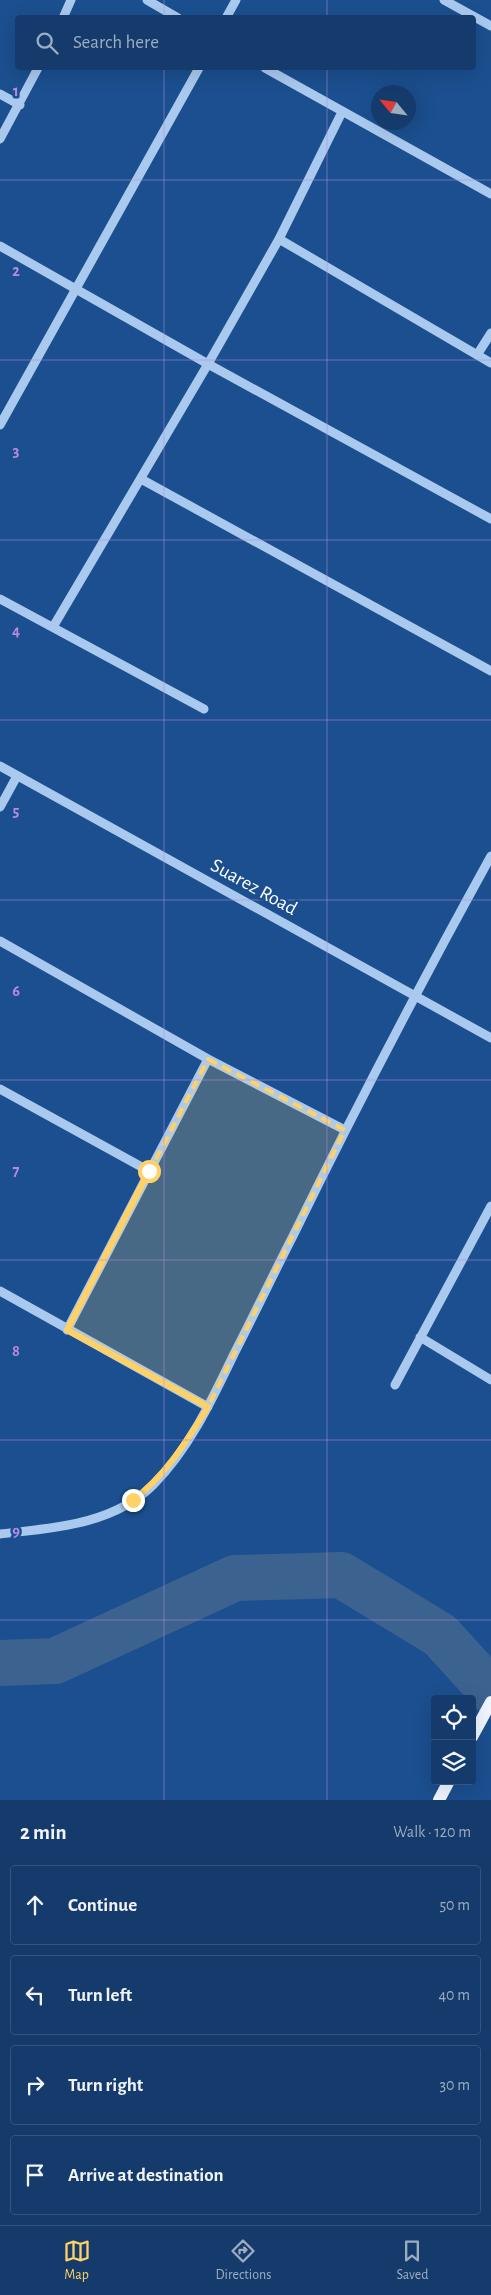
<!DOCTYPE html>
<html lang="en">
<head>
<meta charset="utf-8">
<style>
  :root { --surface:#143b6b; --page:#1d4271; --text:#f1f3f6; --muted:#9dadc1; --line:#33557e; --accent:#ffd166 }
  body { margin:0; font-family:"Alegreya Sans",sans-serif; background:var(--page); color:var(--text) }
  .controls { position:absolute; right:15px; bottom:15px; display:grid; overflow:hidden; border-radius:5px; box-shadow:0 5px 20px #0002 }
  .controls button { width:45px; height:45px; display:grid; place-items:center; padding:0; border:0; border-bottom:1px solid var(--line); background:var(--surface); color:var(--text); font:25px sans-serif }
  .compass { position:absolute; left:371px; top:85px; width:45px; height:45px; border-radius:50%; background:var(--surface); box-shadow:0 5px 20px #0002; rotate:299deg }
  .stop { position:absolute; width:15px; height:15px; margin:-11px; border:4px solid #ffd166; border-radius:50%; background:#fff }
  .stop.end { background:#ffd166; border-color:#fff; box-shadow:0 1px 5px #0008 }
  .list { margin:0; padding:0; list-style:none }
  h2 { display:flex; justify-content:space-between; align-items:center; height:65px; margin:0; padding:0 20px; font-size:21px }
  h2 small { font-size:16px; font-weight:400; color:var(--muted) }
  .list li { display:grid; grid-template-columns:32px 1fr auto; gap:15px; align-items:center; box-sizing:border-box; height:80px; margin:0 10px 10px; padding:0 10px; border:1px solid var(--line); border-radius:5px }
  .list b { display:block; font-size:19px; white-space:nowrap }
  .list em { font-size:16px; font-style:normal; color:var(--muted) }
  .icon { flex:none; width:28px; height:28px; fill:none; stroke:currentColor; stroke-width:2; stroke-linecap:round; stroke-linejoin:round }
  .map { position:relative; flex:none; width:491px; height:1800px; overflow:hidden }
  .search { position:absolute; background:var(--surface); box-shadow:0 5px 20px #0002; left:15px; right:15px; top:15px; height:55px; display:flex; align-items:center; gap:12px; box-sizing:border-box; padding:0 18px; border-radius:5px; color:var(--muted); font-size:19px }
  .sheet { height:425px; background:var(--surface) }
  nav { display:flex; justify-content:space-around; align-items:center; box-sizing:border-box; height:70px; border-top:1px solid var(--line); background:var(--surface); font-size:14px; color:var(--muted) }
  nav a { display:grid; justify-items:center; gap:2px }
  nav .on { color:var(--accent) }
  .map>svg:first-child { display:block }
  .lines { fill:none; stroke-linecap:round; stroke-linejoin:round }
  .river { stroke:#3c6290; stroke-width:46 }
  .minor { stroke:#a9c9ee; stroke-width:9 }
  .major { stroke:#f0f6ff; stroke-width:12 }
  .route { stroke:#ffd166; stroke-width:6 }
  .marked { fill:#ffd166; fill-opacity:0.2; stroke:#ffd166; stroke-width:4; stroke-dasharray:10 6; stroke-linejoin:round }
  .grid { fill:none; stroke:#b68bdc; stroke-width:1; stroke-opacity:0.55 }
  .labels { text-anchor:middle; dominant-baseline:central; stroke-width:5; stroke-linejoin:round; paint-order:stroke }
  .street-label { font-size:20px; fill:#fff; stroke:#1b4f8f }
  .grid-label { font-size:16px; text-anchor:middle; font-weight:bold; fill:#b68bdc; stroke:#1b4f8f; stroke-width:5; stroke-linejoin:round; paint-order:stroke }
</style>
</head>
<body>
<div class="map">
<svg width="491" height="1800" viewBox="0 0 491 1800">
  <rect width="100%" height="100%" fill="#1b4f8f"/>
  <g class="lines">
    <!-- river -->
    <path class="river" d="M0 1663 55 1661 235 1578 341 1575 440 1635 491 1691"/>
    <!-- minor -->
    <path class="minor" d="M147 0 178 18
      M444 0 491 26
      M63 18 71 0
      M226 18 236 0
      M265 68 491 194
      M0 94 20 105
      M0 139 38 68
      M279 239 491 363
      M0 246 208 364 491 519
      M477 355 491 333
      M0 425 199 68
      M141 479 491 671
      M0 599 204 709
      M53 627 208 364 279 239 342 112
      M0 766 491 1038
      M0 807 17 776
      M0 941 208 1059 345 1130
      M0 1089 149 1171
      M0 1291 208 1407
      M67 1330 208 1059
      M420 1337 491 1380
      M395 1385 491 1206
      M0 1534C52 1528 113 1525 153 1485 189 1449 212 1400 234 1354 254 1315 273 1275 293 1236 356 1107 422 981 491 856"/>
    <!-- major -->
    <path class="major" d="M472 1737 491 1702
      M439 1800 449 1781"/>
  </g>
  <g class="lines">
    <!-- route -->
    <path class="route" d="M133 1500C166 1475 186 1442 208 1407L67 1330 149 1171"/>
  </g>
  <!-- marked area -->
  <path class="marked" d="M208 1059 345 1130 208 1407 67 1330Z"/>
  <!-- grid -->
  <path class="grid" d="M164 0V18M327 0V18M164 68V1800M327 68V1800M0 180H491M0 360H491M0 540H491M0 720H491M0 900H491M0 1080H491M0 1260H491M0 1440H491M0 1620H491"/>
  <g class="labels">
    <!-- street labels -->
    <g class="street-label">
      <text transform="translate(254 887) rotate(29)">Suarez Road</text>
    </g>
  </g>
  <g class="grid-label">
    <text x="16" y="96">1</text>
    <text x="16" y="276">2</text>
    <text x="16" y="456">3</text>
    <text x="16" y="636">4</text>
    <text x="16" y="816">5</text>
    <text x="16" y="996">6</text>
    <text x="16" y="1176">7</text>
    <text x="16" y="1356">8</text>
    <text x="16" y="1536">9</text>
  </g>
</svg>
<div class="controls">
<button><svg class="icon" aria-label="locate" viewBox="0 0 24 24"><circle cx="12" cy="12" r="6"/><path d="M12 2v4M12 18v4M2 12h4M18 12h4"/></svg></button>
<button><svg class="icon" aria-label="layers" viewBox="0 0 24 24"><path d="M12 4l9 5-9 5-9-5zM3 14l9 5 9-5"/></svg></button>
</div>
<svg class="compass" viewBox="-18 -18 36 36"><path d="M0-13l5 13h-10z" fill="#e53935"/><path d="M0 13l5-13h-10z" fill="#9dadc1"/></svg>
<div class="stop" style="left:149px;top:1171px"></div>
<div class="stop end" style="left:133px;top:1500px"></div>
<div class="search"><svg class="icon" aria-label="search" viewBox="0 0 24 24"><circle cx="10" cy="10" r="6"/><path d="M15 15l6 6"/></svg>Search here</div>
</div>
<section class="sheet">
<h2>2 min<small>Walk · 120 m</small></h2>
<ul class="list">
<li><svg class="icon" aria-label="ahead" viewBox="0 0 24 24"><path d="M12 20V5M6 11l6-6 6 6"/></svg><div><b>Continue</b></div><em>50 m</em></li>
<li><svg class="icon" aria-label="left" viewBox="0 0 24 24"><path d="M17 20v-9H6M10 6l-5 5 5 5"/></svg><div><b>Turn left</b></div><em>40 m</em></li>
<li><svg class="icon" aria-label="right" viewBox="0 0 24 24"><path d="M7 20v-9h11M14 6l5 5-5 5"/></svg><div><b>Turn right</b></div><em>30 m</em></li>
<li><svg class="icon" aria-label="arrive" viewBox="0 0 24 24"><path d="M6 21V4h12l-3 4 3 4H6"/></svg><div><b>Arrive at destination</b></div></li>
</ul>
</section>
<nav>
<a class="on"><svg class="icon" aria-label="map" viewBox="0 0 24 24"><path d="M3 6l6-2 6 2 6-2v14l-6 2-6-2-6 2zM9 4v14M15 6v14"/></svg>Map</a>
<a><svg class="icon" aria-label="directions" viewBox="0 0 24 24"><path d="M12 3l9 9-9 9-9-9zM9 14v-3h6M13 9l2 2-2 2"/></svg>Directions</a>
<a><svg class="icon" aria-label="saved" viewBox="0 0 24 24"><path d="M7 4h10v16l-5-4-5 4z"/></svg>Saved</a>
</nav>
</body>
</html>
